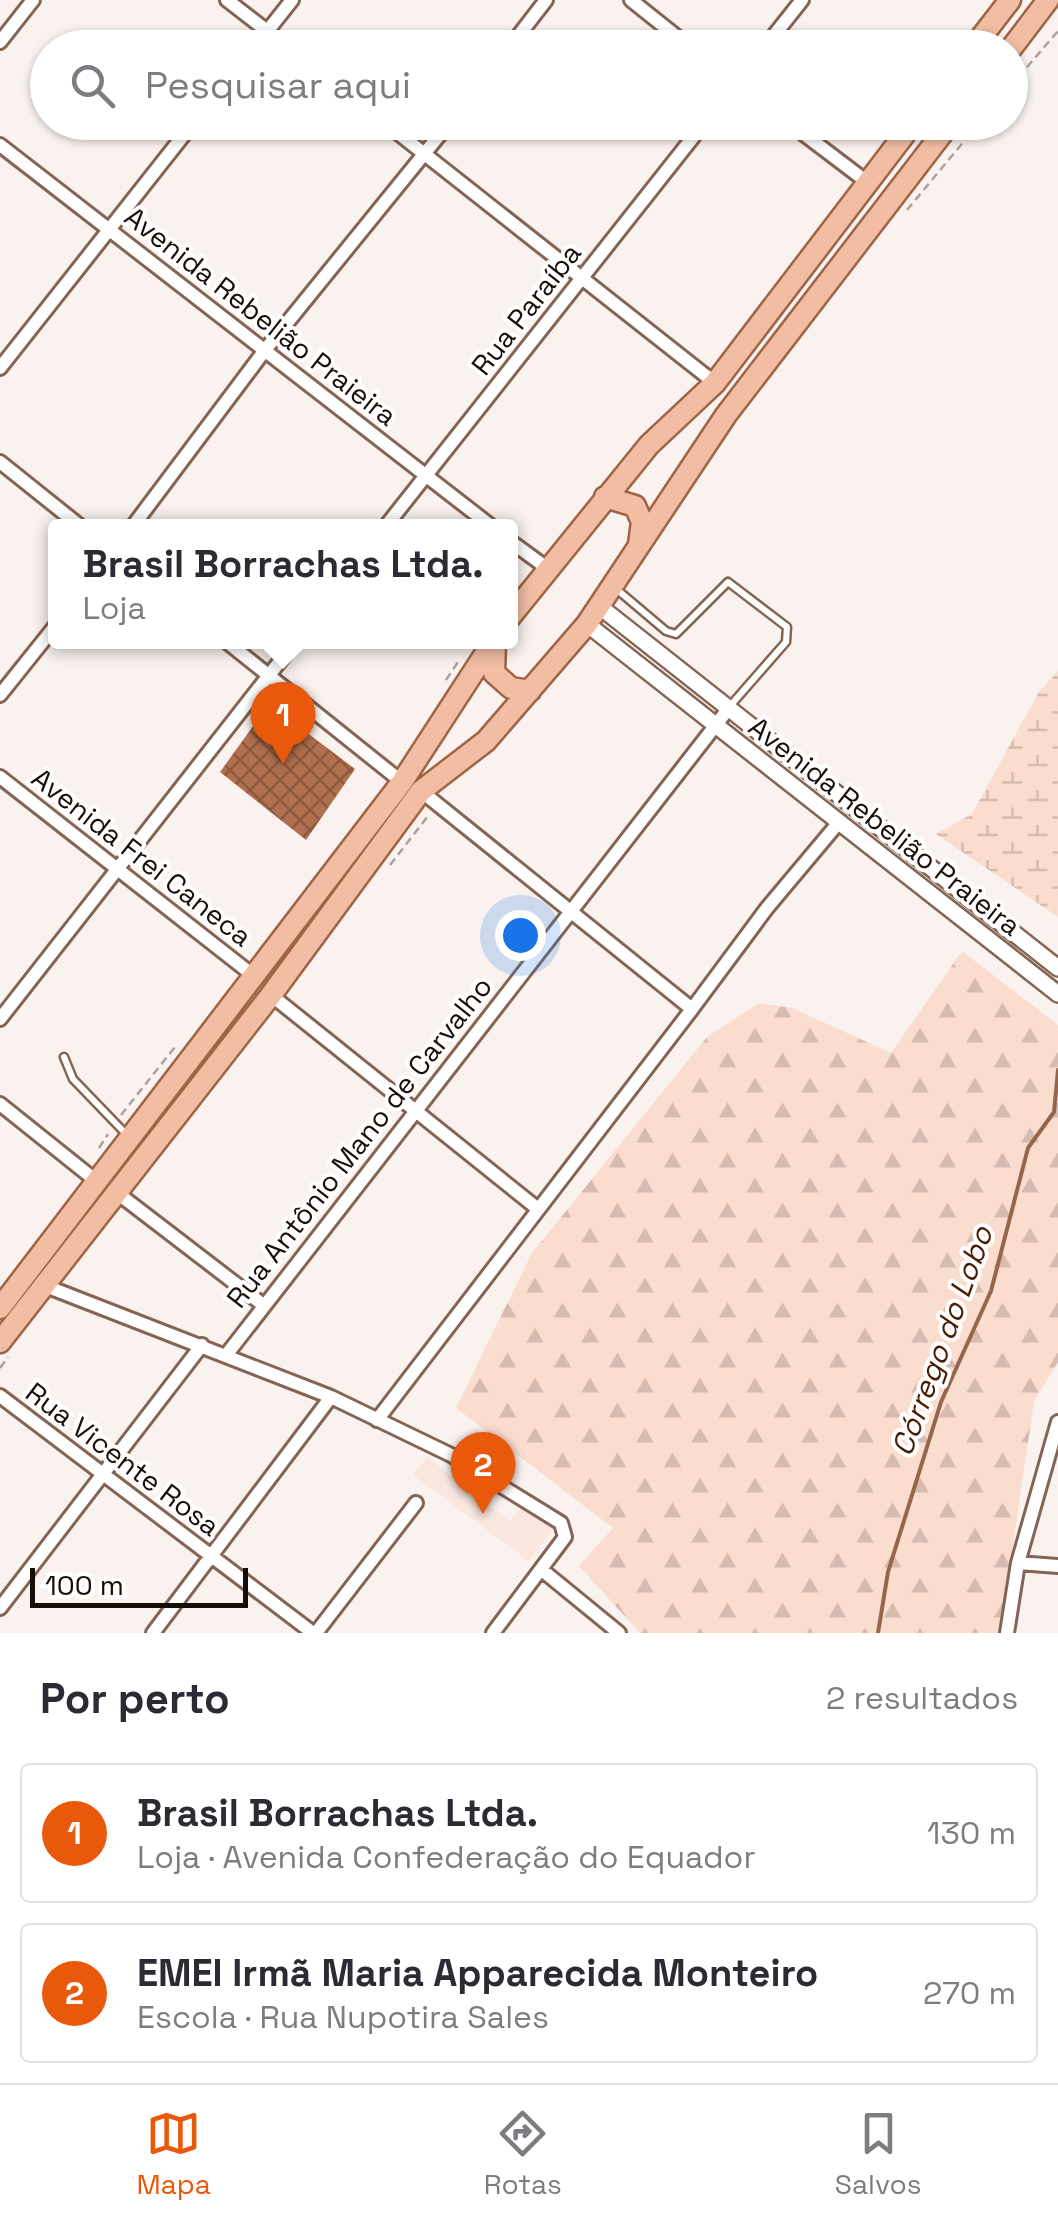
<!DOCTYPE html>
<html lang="pt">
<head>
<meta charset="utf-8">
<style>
  :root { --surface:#fff; --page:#f7f7f7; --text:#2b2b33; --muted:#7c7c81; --line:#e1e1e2; --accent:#ea580c }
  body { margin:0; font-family:"Space Grotesk",sans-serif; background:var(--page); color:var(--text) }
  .scale { position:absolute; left:30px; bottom:25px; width:218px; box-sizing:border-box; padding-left:10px; border:5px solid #180d07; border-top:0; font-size:28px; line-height:35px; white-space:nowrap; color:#180d07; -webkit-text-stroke:8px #fff; paint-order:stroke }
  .you { position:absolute; left:520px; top:935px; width:35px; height:35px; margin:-25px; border:8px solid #fff; border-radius:50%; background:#1a73e8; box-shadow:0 0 0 15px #1a73e833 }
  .badge { display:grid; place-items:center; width:65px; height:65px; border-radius:50%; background:var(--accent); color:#fff; font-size:32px; font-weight:700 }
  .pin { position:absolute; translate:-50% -82px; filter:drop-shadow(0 2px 5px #0008) }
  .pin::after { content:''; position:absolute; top:52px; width:35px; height:30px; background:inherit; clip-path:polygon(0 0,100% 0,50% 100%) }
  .popup { position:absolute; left:48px; top:519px; width:470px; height:130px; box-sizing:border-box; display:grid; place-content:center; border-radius:10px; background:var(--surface); filter:drop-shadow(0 2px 8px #0005); font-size:32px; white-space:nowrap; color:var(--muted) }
  .popup b { font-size:38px; color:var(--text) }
  .popup::after { content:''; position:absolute; left:50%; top:100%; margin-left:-20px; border:20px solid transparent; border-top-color:var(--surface) }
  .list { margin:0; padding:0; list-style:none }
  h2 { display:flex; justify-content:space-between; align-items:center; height:130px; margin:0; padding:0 40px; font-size:42px }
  h2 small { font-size:32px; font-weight:400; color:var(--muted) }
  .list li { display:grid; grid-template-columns:65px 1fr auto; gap:30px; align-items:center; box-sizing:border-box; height:140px; margin:0 20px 20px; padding:0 20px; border:2px solid var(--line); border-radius:10px }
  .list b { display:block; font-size:38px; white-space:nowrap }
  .list p { margin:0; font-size:32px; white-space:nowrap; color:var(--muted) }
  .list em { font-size:32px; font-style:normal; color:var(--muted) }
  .icon { flex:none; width:55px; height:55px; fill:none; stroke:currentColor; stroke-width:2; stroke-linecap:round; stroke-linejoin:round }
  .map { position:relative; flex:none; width:1058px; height:1633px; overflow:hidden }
  .search { position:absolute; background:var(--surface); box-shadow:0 2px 8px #0004; left:30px; right:30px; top:30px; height:110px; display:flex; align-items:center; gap:25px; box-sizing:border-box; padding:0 35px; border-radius:55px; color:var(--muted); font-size:38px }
  .sheet { height:450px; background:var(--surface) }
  nav { display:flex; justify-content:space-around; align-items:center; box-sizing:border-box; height:140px; border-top:2px solid var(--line); background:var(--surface); font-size:28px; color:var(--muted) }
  nav a { display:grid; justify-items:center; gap:5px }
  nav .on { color:var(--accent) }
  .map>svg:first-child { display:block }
  .built { fill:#fae7df }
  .forest { fill:url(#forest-firs) }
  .wetland { fill:url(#wetland-marsh) }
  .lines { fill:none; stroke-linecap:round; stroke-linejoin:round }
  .stream { stroke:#97654c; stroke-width:4 }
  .building { fill:url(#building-cross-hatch) }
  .service-casing { stroke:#846454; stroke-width:11 }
  .minor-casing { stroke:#846454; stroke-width:18 }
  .tertiary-casing { stroke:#846454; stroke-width:20 }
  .primary-casing { stroke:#9f6445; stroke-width:25 }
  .path { stroke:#aba29d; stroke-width:2.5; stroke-dasharray:8 5; stroke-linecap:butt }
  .service { stroke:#fff; stroke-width:6 }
  .minor { stroke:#fff; stroke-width:12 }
  .tertiary { stroke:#fff; stroke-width:15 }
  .primary { stroke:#f1bea4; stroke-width:20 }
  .labels { text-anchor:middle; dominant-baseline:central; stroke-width:8; stroke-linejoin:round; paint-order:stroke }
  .street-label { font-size:28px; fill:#180d07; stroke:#fff }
  .water-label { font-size:30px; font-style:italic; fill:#481d03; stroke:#fff }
</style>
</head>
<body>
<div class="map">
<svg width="1058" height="1633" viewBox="0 0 1058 1633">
  <defs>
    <pattern id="forest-firs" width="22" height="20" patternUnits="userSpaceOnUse" patternTransform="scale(2.5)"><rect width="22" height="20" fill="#faddcf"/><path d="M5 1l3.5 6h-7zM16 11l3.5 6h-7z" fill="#d6bcb0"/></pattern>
    <pattern id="wetland-marsh" width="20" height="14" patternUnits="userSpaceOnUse" patternTransform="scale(2.5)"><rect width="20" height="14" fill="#faddcf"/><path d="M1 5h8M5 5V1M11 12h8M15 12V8" fill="none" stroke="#d6bcb0"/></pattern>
    <pattern id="building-cross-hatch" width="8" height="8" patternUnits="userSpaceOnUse" patternTransform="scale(2.5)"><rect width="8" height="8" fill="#b06f4e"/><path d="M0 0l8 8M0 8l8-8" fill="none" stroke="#8e5a3f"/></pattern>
  </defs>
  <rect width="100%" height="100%" fill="#f9f2ee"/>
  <!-- built -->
  <path class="built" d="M427 1457 510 1521 522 1507 554 1528 529 1561 413 1475Z"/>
  <!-- forest -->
  <path class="forest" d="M962 951 1058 1025V1362L1034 1401 1000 1633H640L579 1566 613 1528 456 1408 532 1253 707 1037 759 1003 792 1008 891 1053Z"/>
  <!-- wetland -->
  <path class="wetland" d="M1058 671V917L936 834 972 814 1039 692Z"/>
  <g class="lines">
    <!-- stream -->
    <path class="stream" d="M878 1633 888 1572 941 1402 991 1291 1028 1148 1054 1112 1058 1070"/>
  </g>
  <!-- building -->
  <path class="building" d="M269 704 355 769 306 840 220 772Z"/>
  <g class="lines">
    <defs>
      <path id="service" d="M614 587 666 631 676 634 728 582 787 627 786 642 730 706
        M64 1057 73 1079 127 1135"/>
      <path id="minor" d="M227 0 289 48
        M631 0 691 48
        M0 42 33 0
        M254 48 292 0
        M509 48 546 0
        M764 48 802 0
        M384 122 715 383
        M788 122 867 182
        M0 145 491 526
        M0 368 194 122
        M0 462 80 526
        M133 526 265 350 450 122
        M386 526 705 122
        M510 541 547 568
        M227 642 402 782
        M0 695 56 625
        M0 777 254 976
        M421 791 692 1009 767 908 840 821
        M271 995 538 1209
        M0 1019 295 642
        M0 1104 95 1180
        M116 1192 262 1304
        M43 1285 331 1397 451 1455 561 1523 565 1537 493 1633
        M227 1354 729 708
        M0 1396 313 1633
        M377 1420 692 1009
        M1018 1563 1058 1566
        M542 1570 619 1633
        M0 1608 202 1345
        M153 1633 331 1397
        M316 1633 416 1503
        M1007 1633 1018 1563 1058 1422"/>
      <path id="tertiary" d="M599 606 1058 968
        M587 624 1058 994"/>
      <path id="primary" d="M973 48 1010 0
        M1010 50 1048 0
        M605 497 635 506 642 522 639 544
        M510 617 649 445 715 383 914 122
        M495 642 494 673 511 688 530 691
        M0 1308 402 782 493 642
        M0 1342 271 995 421 791 486 741 587 624 726 415 951 122"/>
    </defs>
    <!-- service casing -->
    <use href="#service" class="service-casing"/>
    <!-- minor casing -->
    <use href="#minor" class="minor-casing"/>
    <!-- tertiary casing -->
    <use href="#tertiary" class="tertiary-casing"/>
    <!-- primary casing -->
    <use href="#primary" class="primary-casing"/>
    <!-- path -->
    <path class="path" d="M1010 87 1058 31
      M907 210 980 122
      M446 680 458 662
      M390 865 428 816
      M121 1115 175 1047
      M99 1148 108 1134
      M0 1368 8 1357"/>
    <!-- service -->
    <use href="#service" class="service"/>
    <!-- minor -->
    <use href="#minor" class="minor"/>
    <!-- tertiary -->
    <use href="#tertiary" class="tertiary"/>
    <!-- primary -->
    <use href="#primary" class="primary"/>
  </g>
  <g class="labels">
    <!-- street labels -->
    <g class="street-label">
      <text transform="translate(526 309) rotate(-52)">Rua Paraíba</text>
      <text transform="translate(261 316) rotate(38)">Avenida Rebelião Praieira</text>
      <text transform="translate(885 826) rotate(38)">Avenida Rebelião Praieira</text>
      <text transform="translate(142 857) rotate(38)">Avenida Frei Caneca</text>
      <text transform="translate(359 1142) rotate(-52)">Rua Antônio Mano de Carvalho</text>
      <text transform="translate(123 1459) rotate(37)">Rua Vicente Rosa</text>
    </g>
    <!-- water labels -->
    <g class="water-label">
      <text transform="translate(942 1341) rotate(-70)">Córrego do Lobo</text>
    </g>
  </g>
</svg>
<div class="scale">100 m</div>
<div class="you"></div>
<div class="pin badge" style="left:283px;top:764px">1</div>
<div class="popup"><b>Brasil Borrachas Ltda.</b>Loja</div>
<div class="pin badge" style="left:483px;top:1514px">2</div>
<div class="search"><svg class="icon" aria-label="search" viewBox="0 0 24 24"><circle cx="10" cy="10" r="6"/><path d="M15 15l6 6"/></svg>Pesquisar aqui</div>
</div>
<section class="sheet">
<h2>Por perto<small>2 resultados</small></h2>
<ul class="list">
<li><span class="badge">1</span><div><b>Brasil Borrachas Ltda.</b><p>Loja · Avenida Confederação do Equador</p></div><em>130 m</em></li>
<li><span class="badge">2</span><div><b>EMEI Irmã Maria Apparecida Monteiro</b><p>Escola · Rua Nupotira Sales</p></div><em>270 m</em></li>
</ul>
</section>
<nav>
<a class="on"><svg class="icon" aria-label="map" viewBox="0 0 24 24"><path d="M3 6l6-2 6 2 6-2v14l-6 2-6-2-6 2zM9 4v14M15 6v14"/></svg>Mapa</a>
<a><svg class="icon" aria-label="directions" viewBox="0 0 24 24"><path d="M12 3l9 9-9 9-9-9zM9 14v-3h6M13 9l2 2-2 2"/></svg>Rotas</a>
<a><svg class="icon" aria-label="saved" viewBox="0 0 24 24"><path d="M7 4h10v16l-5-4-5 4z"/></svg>Salvos</a>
</nav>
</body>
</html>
